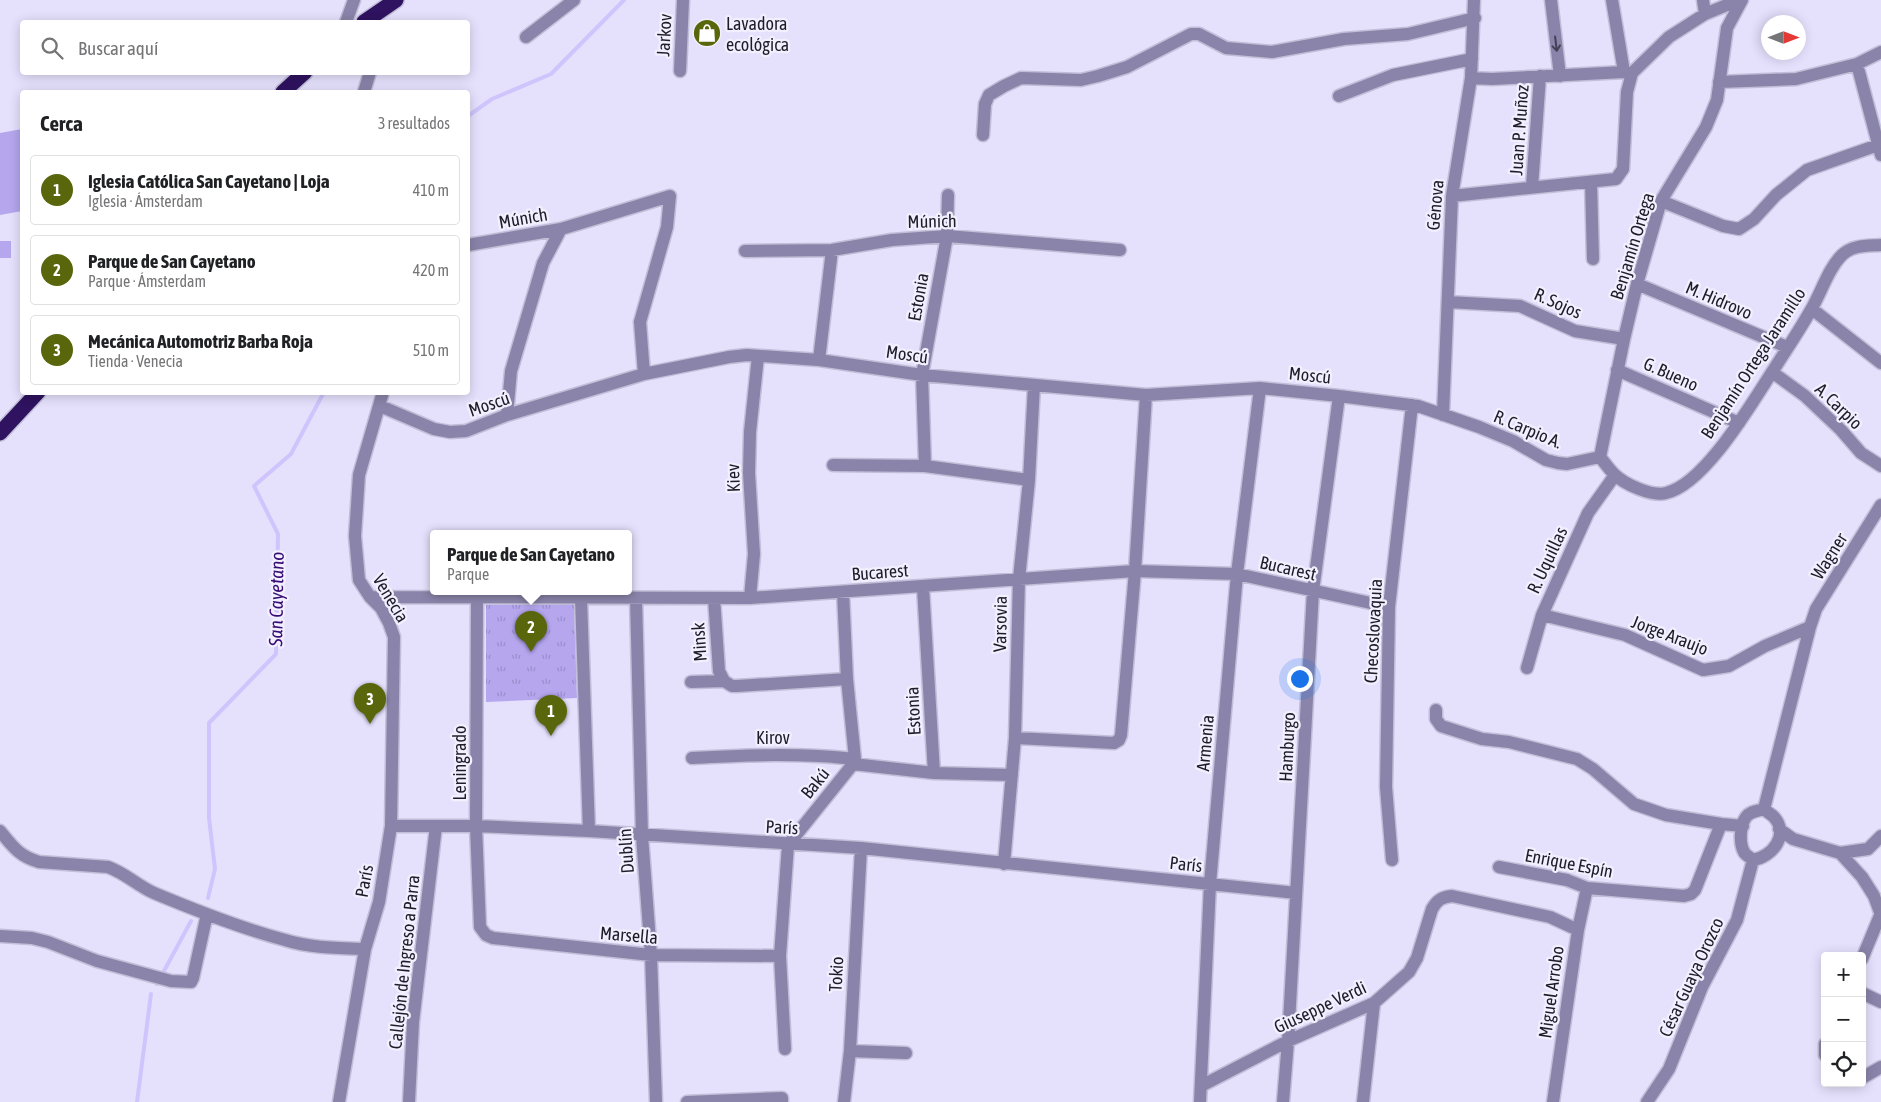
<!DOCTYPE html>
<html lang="es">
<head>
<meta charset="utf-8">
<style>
  :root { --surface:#fff; --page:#f2f2f2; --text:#202124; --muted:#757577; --line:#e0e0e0; --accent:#5a660b }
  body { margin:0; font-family:"Asap Condensed",sans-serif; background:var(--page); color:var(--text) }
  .controls { position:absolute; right:15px; bottom:15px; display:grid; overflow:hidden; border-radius:5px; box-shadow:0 2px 12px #0003 }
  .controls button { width:45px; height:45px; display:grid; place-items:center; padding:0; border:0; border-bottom:1px solid var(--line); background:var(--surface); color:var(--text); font:25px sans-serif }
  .compass { position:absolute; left:1761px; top:15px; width:45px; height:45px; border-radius:50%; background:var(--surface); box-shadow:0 2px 12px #0003; rotate:90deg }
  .you { position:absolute; left:1299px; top:678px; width:18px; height:18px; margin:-12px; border:4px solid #fff; border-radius:50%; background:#1a73e8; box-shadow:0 0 0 8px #1a73e833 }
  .badge { display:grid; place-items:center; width:32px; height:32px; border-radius:50%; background:var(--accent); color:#fff; font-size:16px; font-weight:700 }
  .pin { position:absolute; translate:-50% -41px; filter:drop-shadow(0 1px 2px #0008) }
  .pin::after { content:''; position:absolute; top:26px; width:18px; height:15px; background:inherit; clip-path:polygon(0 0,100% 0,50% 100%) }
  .popup { position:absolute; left:430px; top:530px; width:202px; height:65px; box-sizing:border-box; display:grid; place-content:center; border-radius:5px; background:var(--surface); filter:drop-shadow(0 1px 4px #0005); font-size:16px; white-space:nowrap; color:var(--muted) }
  .popup b { font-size:19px; color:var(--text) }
  .popup::after { content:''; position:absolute; left:50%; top:100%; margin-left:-10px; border:10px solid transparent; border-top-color:var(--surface) }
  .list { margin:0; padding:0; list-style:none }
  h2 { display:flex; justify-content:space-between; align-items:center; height:65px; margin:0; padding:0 20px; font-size:21px }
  h2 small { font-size:16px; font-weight:400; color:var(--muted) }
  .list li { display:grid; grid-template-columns:32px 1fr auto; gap:15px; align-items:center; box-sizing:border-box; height:70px; margin:0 10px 10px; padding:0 10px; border:1px solid var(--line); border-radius:5px }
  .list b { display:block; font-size:19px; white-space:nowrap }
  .list p { margin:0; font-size:16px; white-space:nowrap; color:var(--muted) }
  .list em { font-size:16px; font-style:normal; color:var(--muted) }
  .icon { flex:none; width:28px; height:28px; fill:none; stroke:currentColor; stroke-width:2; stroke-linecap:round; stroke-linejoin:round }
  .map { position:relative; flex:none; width:1881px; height:1102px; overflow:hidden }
  .search { position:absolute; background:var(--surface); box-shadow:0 2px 12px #0003; left:20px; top:20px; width:450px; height:55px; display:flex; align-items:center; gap:12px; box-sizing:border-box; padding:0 18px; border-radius:5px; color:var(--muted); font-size:19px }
  .panel { position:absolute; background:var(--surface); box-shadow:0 2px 12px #0003; left:20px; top:90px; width:450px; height:305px; border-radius:5px }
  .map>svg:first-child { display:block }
  .park { fill:url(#park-tufts) }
  .garden { fill:#b5a6ee }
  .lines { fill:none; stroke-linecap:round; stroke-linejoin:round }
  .stream { stroke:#cfc5fc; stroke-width:4 }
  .minor-casing { stroke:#c1bed7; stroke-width:15 }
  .highway-casing { stroke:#c1bed7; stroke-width:18 }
  .minor { stroke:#8b84aa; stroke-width:12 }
  .highway { stroke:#2f1260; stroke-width:15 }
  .oneway { stroke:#444056 }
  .labels { text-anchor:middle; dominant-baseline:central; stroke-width:4.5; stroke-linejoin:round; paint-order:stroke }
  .poi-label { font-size:18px; fill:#1e1c28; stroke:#f2f0ff; text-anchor:start }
  .street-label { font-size:18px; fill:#1e1c28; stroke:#f2f0ff }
  .water-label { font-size:19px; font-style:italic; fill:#380c75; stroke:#f2f0ff }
</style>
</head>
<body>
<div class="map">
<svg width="1881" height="1102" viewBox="0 0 1881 1102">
  <defs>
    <pattern id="park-tufts" width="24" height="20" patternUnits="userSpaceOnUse" patternTransform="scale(1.25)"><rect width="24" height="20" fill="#b5a6ee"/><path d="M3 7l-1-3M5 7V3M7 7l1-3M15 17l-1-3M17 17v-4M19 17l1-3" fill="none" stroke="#9b8ecc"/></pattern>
  </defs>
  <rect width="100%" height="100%" fill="#e5e1fd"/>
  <!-- park -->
  <path class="park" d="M574 604 577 698 486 702V605Z"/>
  <!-- garden -->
  <path class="garden" d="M22 129V211L0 215V133Z
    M0 241H11V258H0Z"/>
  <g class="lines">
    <!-- stream -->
    <path class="stream" d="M468 116 492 99 551 74 624 0
      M208 898 215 869 209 818V723L276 654 278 534 254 486 291 454 324 392
      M157 984 191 921
      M137 1102 151 994"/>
    <defs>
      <path id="minor" d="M1551 0 1560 76
        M1612 0 1624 72
        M1703 0 1705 14
        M346 22 354 0
        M526 37 574 0
        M1857 64 1881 155
        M680 71 683 0
        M1471 78 1492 79 1624 72 1632 73
        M1719 82 1796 79 1857 64 1881 52
        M364 92 370 72
        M1339 96 1393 75 1472 59
        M983 135 985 104 989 95 1004 86 1021 78 1081 80 1098 76 1127 67 1191 34H1199L1226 48 1272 52 1344 39 1408 34 1475 18
        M1591 182 1593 259
        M1532 187 1540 76
        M1452 196 1616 179 1623 169 1627 92 1632 73 1669 37 1705 14 1739 0
        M1661 201 1723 226 1739 229 1754 219 1776 195 1807 170 1881 144
        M468 245 561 229 670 196 667 227 640 322 644 374
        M745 251 832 250 892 240 947 236 1120 250
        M1637 284 1787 347
        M1448 302 1520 306 1575 331 1624 339
        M1812 309 1881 363
        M819 360 832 250
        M1617 370 1739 423
        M1772 372 1805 396 1841 430 1861 453 1881 466
        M380 406 434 429 450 432 466 431 507 415 644 374 729 357 747 355 819 360 922 375 1146 395 1260 388 1339 396 1418 406 1479 427 1513 441 1546 460 1558 463 1567 464 1600 457
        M507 415 511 371 543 263 561 229
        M1443 415 1452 196 1471 78 1474 0
        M1600 457 1624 339 1637 284 1661 201 1706 127 1717 100 1727 28 1742 0
        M1600 457C1604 462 1609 469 1614 474 1624 484 1652 497 1666 493 1706 484 1754 399 1776 366 1788 347 1801 328 1812 308 1822 291 1828 269 1842 255 1852 245 1867 246 1881 245
        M833 465 925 466 1029 480
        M925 466 922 375 947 236 948 195
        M923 587 934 773
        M370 597 750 598 1135 571 1237 574 1389 607
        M477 598 476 826 480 927 486 935 493 938 651 955 780 956
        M581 598 589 831
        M636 598 642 836 651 955 656 1102
        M714 598 719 671 724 681
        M750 598 754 554 749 473 750 432 758 356
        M1542 615 1625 635 1703 670 1729 666 1765 646 1810 627
        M1527 668 1542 615 1588 513 1615 475
        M691 682 724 681 732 686H737L847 679
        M1436 710V719L1441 726 1482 739 1509 742 1577 759 1593 769 1634 804 1666 815 1721 824 1743 826
        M1015 738 1114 743 1119 740 1121 735 1135 571 1146 395
        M692 758C747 755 800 753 855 759
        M853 764 934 773 1012 775
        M1764 809 1810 627 1816 609 1881 505
        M1764 809C1767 812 1771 814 1774 817 1790 835 1772 857 1753 860 1750 857 1745 855 1744 852 1739 843 1740 825 1746 817 1750 811 1758 811 1764 809Z
        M391 826H476L589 831 861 848 1296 893
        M1779 829 1793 839 1840 853 1862 877 1874 896 1881 915
        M0 831C13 847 19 856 39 862L108 867C125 873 138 886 154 893 197 911 240 928 285 940 310 948 339 948 365 949
        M1840 853 1868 849 1881 836
        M1392 860 1386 787 1389 607 1412 405
        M1004 864 1015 738 1019 579 1029 480 1034 385
        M1499 867 1567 880 1587 888 1684 896 1691 894 1695 890 1721 824
        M0 936 32 938 48 942 97 961 171 981 191 982 193 978 207 914
        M1862 959 1881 913
        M1862 993 1881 1002
        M1825 1044V1055
        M785 1049 780 956 788 845 853 764 855 759 847 679 843 592
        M850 1051 906 1053
        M1862 1078 1881 1067
        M1201 1086 1288 1041 1374 1003 1409 972 1417 958 1432 909C1437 900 1442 897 1452 896L1550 917 1578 930
        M339 1102 365 949 379 902 391 826 394 637 389 623 381 608 370 597 359 580 355 536 359 475 383 392
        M409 1102 413 1022 436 826
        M687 1102 782 1098V1102
        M844 1102 850 1051 861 848
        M1200 1102 1210 884 1237 574 1260 388
        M1283 1102 1288 1041 1313 591 1339 396
        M1363 1102 1374 1003
        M1553 1102 1578 930 1587 888
        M1647 1102 1669 1069 1702 987 1737 920 1753 860"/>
      <path id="highway" d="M364 22 396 0
        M283 92 305 72
        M0 433 38 392"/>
    </defs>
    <!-- minor casing -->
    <use href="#minor" class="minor-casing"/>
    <!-- highway casing -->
    <use href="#highway" class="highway-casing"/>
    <!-- minor -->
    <use href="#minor" class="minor"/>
    <!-- highway -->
    <use href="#highway" class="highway"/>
  </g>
  <!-- one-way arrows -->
  <defs><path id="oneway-shaft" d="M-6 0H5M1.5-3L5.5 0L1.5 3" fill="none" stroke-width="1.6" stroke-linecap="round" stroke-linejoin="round" transform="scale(1.25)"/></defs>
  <use class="oneway" href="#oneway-shaft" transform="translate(1556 44) rotate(83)"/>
  <!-- icons -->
  <defs>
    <symbol id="shop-disc" viewBox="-11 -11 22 22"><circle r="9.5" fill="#5a660b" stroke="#f2f0ff"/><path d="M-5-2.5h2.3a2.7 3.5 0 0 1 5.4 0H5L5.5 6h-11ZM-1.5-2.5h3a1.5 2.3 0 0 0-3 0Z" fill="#fff"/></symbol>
  </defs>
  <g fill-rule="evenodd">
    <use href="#shop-disc" x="691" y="17" width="32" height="32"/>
  </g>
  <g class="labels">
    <!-- poi labels -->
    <g class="poi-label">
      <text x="726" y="23">Lavadora<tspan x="726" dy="21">ecológica</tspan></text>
    </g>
    <!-- street labels -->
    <g class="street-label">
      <text transform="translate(664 35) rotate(-87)">Jarkov</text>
      <text transform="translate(1519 130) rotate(-86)">Juan P. Muñoz</text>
      <text transform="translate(1435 205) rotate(-85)">Génova</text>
      <text transform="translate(523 218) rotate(-10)">Múnich</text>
      <text transform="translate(932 221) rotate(-1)">Múnich</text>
      <text transform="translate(1632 246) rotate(-73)">Benjamín Ortega</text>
      <text transform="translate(918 297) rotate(-80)">Estonia</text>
      <text transform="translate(1719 300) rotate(23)">M. Hidrovo</text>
      <text transform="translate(1558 303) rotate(24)">R. Sojos</text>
      <text transform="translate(907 354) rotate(8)">Moscú</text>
      <text transform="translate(1753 363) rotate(-57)">Benjamín Ortega Jaramillo</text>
      <text transform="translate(1671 374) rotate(24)">G. Bueno</text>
      <text transform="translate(1310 375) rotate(6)">Moscú</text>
      <text transform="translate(489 404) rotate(-19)">Moscú</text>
      <text transform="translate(1839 406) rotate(44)">A. Carpio</text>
      <text transform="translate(1528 429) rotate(23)">R. Carpio A.</text>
      <text transform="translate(733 478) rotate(-92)">Kiev</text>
      <text transform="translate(1829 556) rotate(-58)">Wagner</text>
      <text transform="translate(1547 560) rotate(-65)">R. Uquillas</text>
      <text transform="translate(1288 568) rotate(13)">Bucarest</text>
      <text transform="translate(880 572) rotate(-4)">Bucarest</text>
      <text transform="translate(391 598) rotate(59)">Venecia</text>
      <text transform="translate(1000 624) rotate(-89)">Varsovia</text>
      <text transform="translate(1373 631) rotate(-87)">Checoslovaquia</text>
      <text transform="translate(1670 635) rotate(21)">Jorge Araujo</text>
      <text transform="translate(699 642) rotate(-94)">Minsk</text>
      <text transform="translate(913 711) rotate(-93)">Estonia</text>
      <text x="773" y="737">Kirov</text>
      <text transform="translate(1205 743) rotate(-85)">Armenia</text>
      <text transform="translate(1287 747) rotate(-87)">Hamburgo</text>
      <text transform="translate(459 763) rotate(-90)">Leningrado</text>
      <text transform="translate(815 783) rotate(-51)">Bakú</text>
      <text transform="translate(782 827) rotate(3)">París</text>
      <text transform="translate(626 851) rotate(-94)">Dublín</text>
      <text transform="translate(1569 863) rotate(11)">Enrique Espín</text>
      <text transform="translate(1186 864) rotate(6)">París</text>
      <text transform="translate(364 881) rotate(-80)">París</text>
      <text transform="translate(629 935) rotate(5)">Marsella</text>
      <text transform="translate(404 962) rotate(-84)">Callejón de Ingreso a Parra</text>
      <text transform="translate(836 974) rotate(-87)">Tokio</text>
      <text transform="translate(1691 977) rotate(-65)">César Guaya Orozco</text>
      <text transform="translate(1551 992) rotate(-82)">Miguel Arrobo</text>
      <text transform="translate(1320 1007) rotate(-25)">Giuseppe Verdi</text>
    </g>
    <!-- water labels -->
    <g class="water-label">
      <text transform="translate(276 599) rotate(-89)">San Cayetano</text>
    </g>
  </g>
</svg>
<div class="controls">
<button>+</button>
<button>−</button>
<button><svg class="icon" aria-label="locate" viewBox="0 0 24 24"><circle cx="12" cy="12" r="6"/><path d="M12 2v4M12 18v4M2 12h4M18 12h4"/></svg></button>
</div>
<svg class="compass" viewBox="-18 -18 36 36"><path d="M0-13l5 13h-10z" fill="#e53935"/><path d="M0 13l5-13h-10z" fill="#757577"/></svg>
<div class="you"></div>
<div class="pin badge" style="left:551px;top:736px">1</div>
<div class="pin badge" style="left:531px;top:652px">2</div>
<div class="popup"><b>Parque de San Cayetano</b>Parque</div>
<div class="pin badge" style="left:370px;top:724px">3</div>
<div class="search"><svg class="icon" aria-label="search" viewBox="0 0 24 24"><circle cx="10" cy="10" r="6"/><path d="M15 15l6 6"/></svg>Buscar aquí</div>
<section class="panel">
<h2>Cerca<small>3 resultados</small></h2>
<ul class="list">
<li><span class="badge">1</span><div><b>Iglesia Católica San Cayetano | Loja</b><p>Iglesia · Ámsterdam</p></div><em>410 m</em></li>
<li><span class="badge">2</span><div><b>Parque de San Cayetano</b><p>Parque · Ámsterdam</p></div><em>420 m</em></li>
<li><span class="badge">3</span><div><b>Mecánica Automotriz Barba Roja</b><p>Tienda · Venecia</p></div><em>510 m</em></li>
</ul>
</section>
</div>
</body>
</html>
